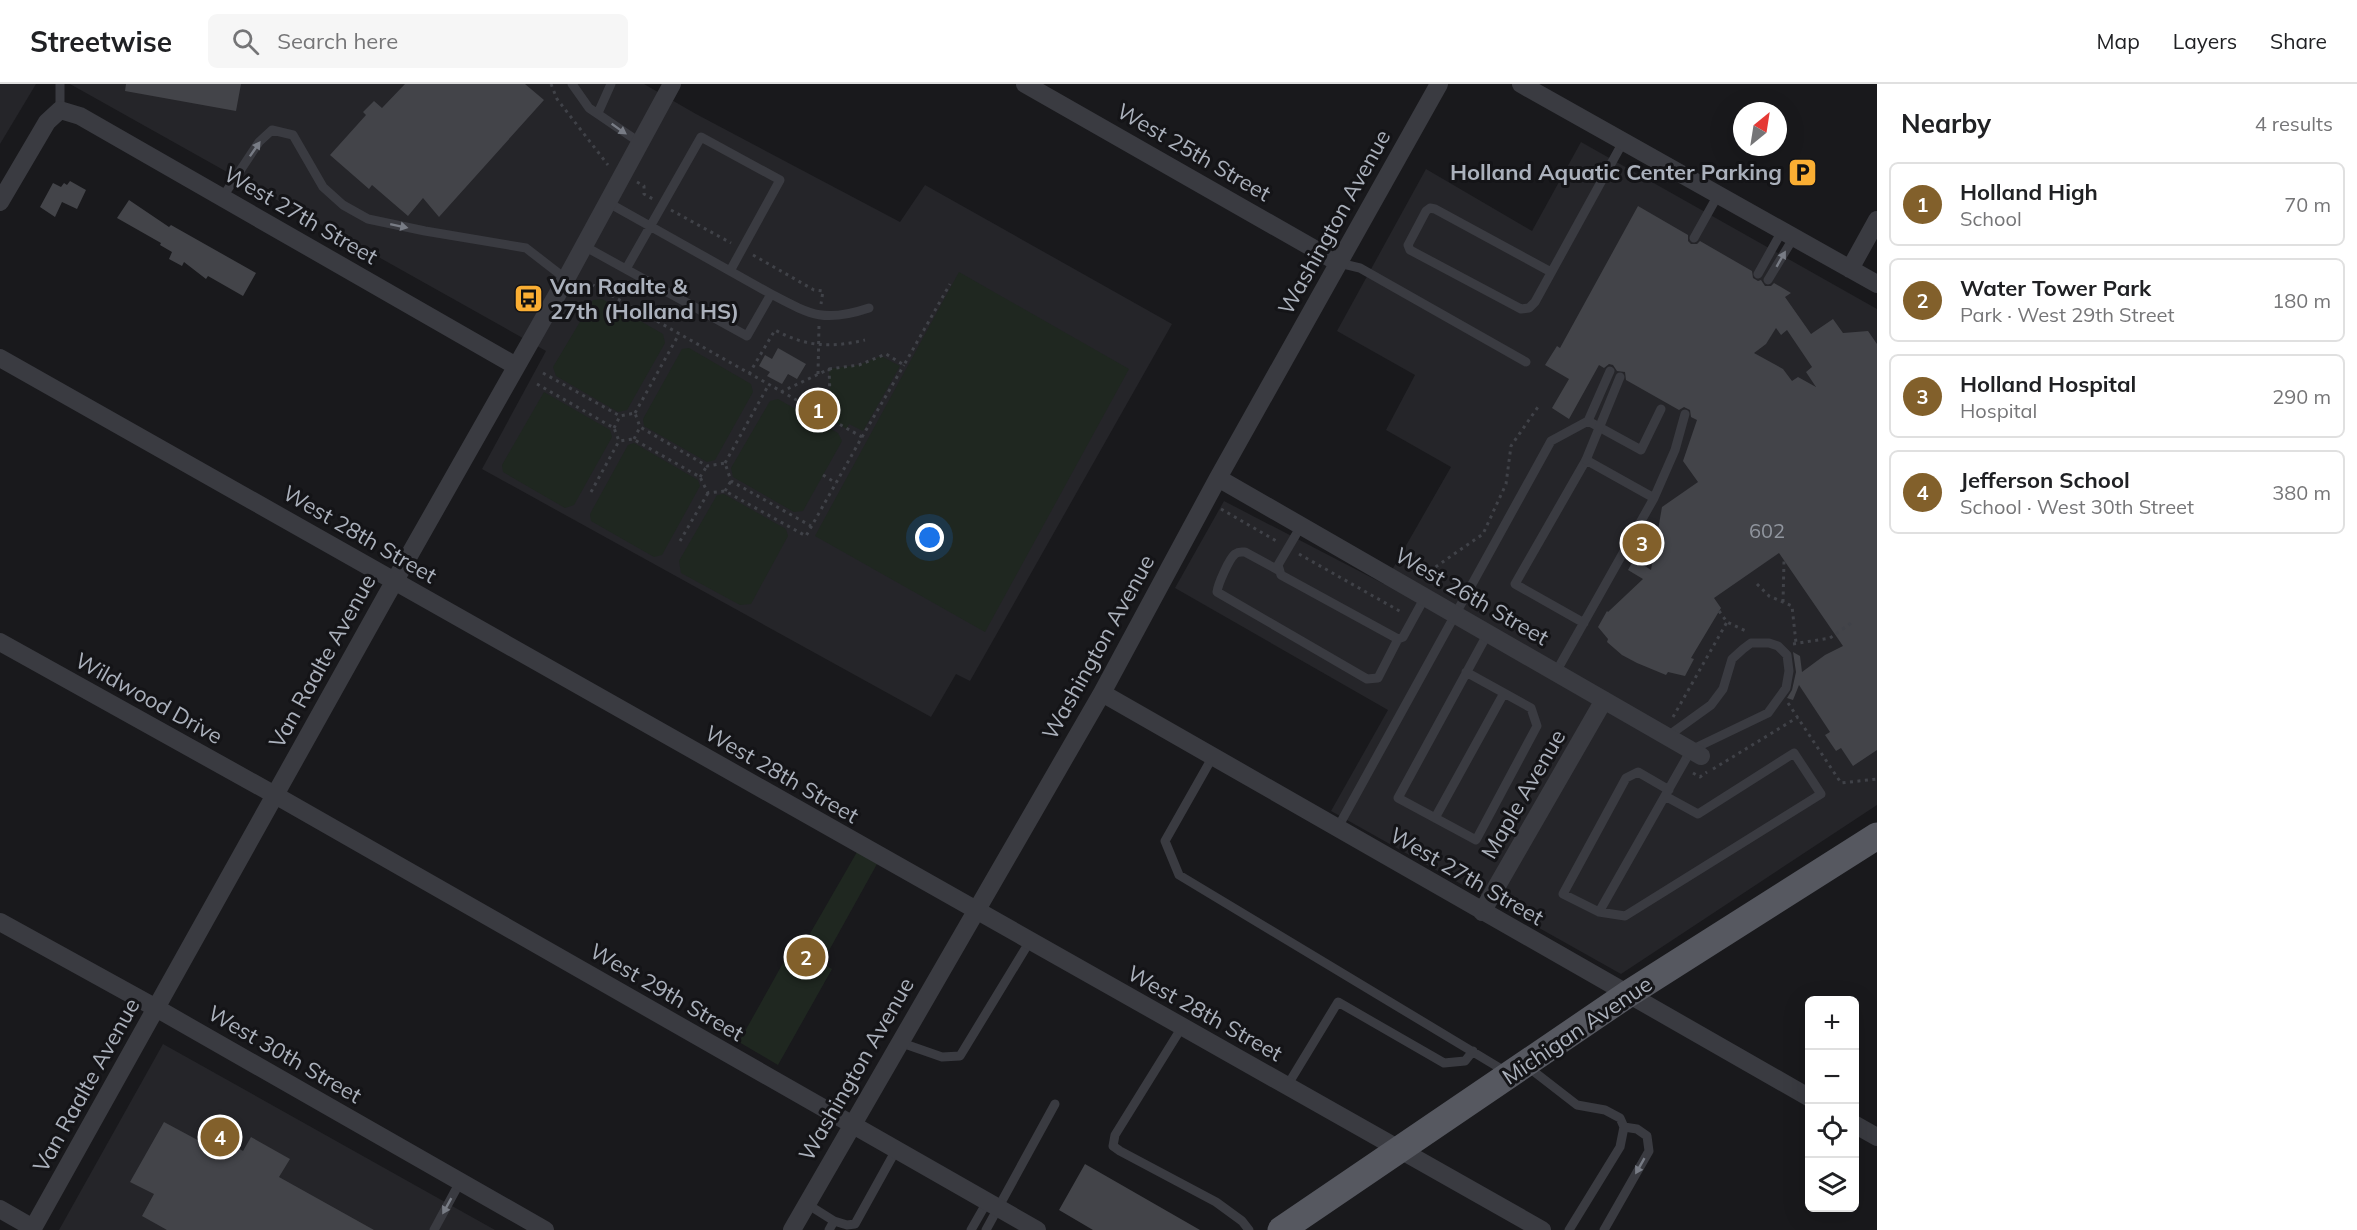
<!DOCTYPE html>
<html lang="en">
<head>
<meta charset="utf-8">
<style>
  :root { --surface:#fff; --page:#f6f6f6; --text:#202124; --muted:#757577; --line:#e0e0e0; --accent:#82602b }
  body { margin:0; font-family:Mulish,sans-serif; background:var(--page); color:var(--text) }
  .controls { position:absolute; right:18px; bottom:18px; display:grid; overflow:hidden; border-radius:9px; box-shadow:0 6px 24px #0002 }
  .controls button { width:54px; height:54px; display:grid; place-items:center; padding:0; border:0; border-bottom:2px solid var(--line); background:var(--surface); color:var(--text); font:30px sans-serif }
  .compass { position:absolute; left:1733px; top:18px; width:54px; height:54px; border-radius:50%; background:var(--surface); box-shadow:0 6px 24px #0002; rotate:30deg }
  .you { position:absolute; left:930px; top:454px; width:21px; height:21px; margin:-15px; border:4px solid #fff; border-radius:50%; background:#1a73e8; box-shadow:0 0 0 9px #1a73e833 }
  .badge { display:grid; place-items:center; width:39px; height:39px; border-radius:50%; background:var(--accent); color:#fff; font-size:20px; font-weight:700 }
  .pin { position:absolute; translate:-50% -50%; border:3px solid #fff; box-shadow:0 2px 6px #0006 }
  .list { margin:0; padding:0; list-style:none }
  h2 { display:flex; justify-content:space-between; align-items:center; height:78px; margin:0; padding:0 24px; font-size:26px }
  h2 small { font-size:20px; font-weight:400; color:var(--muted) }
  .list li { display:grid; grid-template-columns:39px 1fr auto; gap:18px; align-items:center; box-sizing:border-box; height:84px; margin:0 12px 12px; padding:0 12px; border:2px solid var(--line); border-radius:9px }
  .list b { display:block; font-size:22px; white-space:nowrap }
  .list p { margin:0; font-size:20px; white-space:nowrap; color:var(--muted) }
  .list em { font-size:20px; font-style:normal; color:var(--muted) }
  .icon { flex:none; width:33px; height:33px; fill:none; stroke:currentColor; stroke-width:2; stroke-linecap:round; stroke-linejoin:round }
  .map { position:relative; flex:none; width:1877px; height:1146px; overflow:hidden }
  header { display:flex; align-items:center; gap:36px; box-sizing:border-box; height:84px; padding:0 30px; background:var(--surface); border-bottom:2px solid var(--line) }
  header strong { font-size:28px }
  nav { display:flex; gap:33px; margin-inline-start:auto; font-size:21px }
  .search { width:420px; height:54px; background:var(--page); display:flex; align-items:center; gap:15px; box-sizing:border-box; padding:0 21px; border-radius:9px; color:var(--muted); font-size:22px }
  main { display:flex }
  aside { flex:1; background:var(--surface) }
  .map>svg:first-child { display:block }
  .built { fill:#252529 }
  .green { fill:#1f2720 }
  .building { fill:#434449; fill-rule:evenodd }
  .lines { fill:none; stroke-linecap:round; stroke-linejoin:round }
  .path { stroke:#404248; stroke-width:3; stroke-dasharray:3 4.5; stroke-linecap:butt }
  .lane { stroke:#3a3b41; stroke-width:9 }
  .street { stroke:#3a3b41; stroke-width:18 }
  .primary { stroke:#565860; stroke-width:27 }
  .lane-bridge { stroke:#3a3b41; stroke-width:9 }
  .oneway { fill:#787c85 }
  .labels { text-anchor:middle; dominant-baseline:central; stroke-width:6; stroke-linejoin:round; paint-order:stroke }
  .number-label { font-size:20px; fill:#91969f }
  .street-label { font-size:22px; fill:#abb1bc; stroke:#141417 }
  .poi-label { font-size:22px; font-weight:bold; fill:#abb1bc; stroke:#141417; text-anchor:end }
</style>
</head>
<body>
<header>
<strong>Streetwise</strong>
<div class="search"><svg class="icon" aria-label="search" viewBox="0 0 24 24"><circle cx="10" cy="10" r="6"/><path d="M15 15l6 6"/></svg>Search here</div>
<nav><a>Map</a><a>Layers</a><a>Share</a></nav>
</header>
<main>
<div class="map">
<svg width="1877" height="1146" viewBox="0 0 1877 1146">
  <rect width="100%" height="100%" fill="#19191c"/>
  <!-- built -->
  <path class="built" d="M0 0H36L0 60Z
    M70 0H644L696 30 900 138 925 101 1172 240 970 597 956 590 931 633 482 385 546 267Z
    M1581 58 1877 225V721L1621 890 1331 727 1388 626 1175 504 1224 417 1384 500 1451 383 1386 346 1415 291 1337 247 1426 85 1532 147Z
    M163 960 495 1146H59Z"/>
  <!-- green -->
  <path class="green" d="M959 188 1129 285 985 548 815 452Z
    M602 215 663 250 665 259 627 326 618 328 556 292 553 283 593 216Z
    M689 264 751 300 753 308 715 376 707 378 644 342 643 335 682 265Z
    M881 272 900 282 863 347 849 340 847 345 831 336 829 285 859 281Z
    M544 308 610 346 612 353 574 421 565 424 503 388 502 381Z
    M778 315 838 349 842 357 803 427 794 428 733 393 731 384 770 317Z
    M634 359 698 396 700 402 662 471 654 473 591 437 590 430 628 361Z
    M724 410 786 445 788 452 751 520 740 521 681 489 679 477 717 411Z
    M857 768 877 780 822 879 832 885 778 981 739 958 792 863 800 867Z"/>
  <!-- building -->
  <path class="building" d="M126 0H241L236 27 125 7Z
    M405 0H525L544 16 439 133 423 114 408 132 372 101 369 105 330 71 366 31 363 28 374 17 382 24Z
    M70 97 86 106 77 125 62 118 55 133 40 123 53 99 61 103 64 99 67 101Z
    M129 116 169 143 171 141 256 189 243 212 208 192 206 195 184 178 182 182 169 175 172 168 160 161 161 159 117 134Z
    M1638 122 1688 151V157L1691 160H1697L1700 157 1752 187 1753 194 1758 197 1761 196 1765 202H1771L1774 199 1791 209 1785 213 1811 250 1833 235 1843 249 1868 247 1877 260V666L1853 682 1841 664 1836 667 1825 651 1830 648 1799 601 1793 616 1787 614 1792 606 1796 588 1793 568 1800 572 1802 588 1825 571 1843 562 1779 469 1714 514 1721 524 1691 574 1694 575 1685 592 1668 588 1666 591 1637 579 1622 571 1607 558 1608 555 1598 543 1607 527 1608 528 1643 495 1628 486 1634 475 1651 486 1662 423 1698 398 1683 377 1697 336 1691 333 1690 326 1684 323 1679 326 1626 296 1625 288 1617 287 1613 281 1609 280 1604 284 1599 281 1569 335 1552 324 1569 295 1545 281 1557 262 1560 264ZM1776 244 1781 251 1787 246 1812 283 1806 288 1816 303 1798 293 1792 297 1783 285 1754 269 1766 260Z
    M778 264 806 280 797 295 788 290 782 300 767 292 770 288 759 282 765 271 772 275Z
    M164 1038 218 1067 224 1056 243 1067 251 1053 290 1075 279 1093 374 1146H167L142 1132 154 1110 130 1098Z
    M1085 1080 1200 1146H1093L1059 1126Z"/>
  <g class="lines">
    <!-- path -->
    <path class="path" d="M551 0 557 15 608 81
      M637 98 644 102V110L653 115
      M671 126 731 159
      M753 171 814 206 823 207 821 220
      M829 285 859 281 886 270 904 281 950 200
      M543 289 620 332 635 329 640 343 707 382 725 379 731 397 811 442
      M749 290 775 246C806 263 831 264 865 256
      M818 290 819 241
      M537 300 614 344 619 357 633 355 700 393 708 409 725 407 806 452 862 353 593 201
      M781 308 829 285 831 336
      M635 329 679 250
      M614 344 620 332
      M862 353 904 281
      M634 355 640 343
      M725 379 768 302
      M823 391 836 399
      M700 393 707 382
      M725 407 731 397
      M591 408 619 357
      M1221 425 1278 458
      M680 457 708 409
      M1299 470 1403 529
      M1427 495 1434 484 1483 450 1506 400 1511 362 1540 320
      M1757 500 1769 512 1792 522 1796 559
      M1783 518 1784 477
      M1719 527 1727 538 1746 547
      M1793 560 1830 554 1854 537
      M1788 619 1841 699 1877 695
      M1673 633 1727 538
      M1713 685 1798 633
      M1693 689 1700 693 1707 688"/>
    <!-- lane -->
    <path class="lane" d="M60 0V26
      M572 0 589 24 639 58
      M598 29 611 0
      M222 114 259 58 272 46 293 51 323 103 343 121 368 135 425 147 526 164 566 195
      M1694 154 1718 111
      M584 162 747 252 771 210 607 118
      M1339 179 1360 184 1526 278
      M626 185 701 53 780 96 730 187
      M1551 188 1435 125 1430 124 1426 127 1408 161 1410 166 1521 225 1529 224 1535 218 1623 58
      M1758 190 1782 147
      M1768 196 1794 153
      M771 210C811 231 824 239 869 224
      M1588 337 1610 287
      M1654 414 1675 366 1685 330
      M1301 442 1278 481 1281 491 1398 555 1403 553 1425 513
      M1278 486 1245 468C1241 468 1239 467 1235 470 1229 475 1218 500 1217 508L1367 595 1378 594 1398 555
      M1466 588 1531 624 1537 642 1476 756 1398 714 1488 549
      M1556 588 1654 414 1586 376 1515 500 1584 539
      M1212 674 1165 757 1179 791 1508 989
      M1665 712 1698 730 1794 669 1821 710 1625 832 1599 828 1563 810 1626 694 1638 688 1669 706
      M1435 734 1504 609
      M1337 745 1551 357 1588 337 1641 366 1661 325
      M1599 828 1691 666 1768 629 1786 604 1789 587 1787 571 1778 562 1769 559H1751L1743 565 1732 575 1723 605 1711 621 1668 652
      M1182 943 1115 1051 1113 1062 1120 1067 1216 1118 1242 1137 1249 1146
      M899 958 942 973 960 972 1030 857
      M1528 983 1577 1021 1605 1026 1620 1034 1624 1043 1620 1063 1569 1146
      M1287 1002 1338 918 1444 979 1465 977 1473 967
      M807 1120 834 1137
      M434 1146 460 1098
      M829 1146 834 1137 847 1141 855 1140 896 1066
      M971 1146 987 1118
      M986 1146 1055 1020
      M1604 1146 1649 1067 1647 1052 1637 1045 1624 1043"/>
    <!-- street -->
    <path class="street" d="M1025 0 1339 179
      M1521 0 1877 200
      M0 118 47 38 60 26 80 32 516 282
      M1850 185 1877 136
      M0 274 1542 1146
      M1218 394 1701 672
      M0 558 275 711 1037 1146
      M1102 609 1810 1014
      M1482 828 1604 616
      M0 838 156 924 545 1146
      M1854 1040 1877 1053
      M0 1125 33 1144
      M32 1146 385 514 566 195 672 0
      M792 1146 1102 609 1218 394 1439 0"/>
    <!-- primary -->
    <path class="primary" d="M1281 1146 1628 910 1877 752"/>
    <!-- lane-bridge -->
    <path class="lane-bridge" d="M1586 376 1620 293"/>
  </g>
  <!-- one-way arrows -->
  <defs><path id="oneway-solid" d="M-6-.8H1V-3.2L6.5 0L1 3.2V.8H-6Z" transform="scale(1.5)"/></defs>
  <g class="oneway">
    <use href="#oneway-solid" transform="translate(619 45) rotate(35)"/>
    <use href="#oneway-solid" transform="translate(255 65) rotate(-55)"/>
    <use href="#oneway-solid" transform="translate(399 142) rotate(12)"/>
    <use href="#oneway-solid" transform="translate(1781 175) rotate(-60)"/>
    <use href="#oneway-solid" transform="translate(1640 1082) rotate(120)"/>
    <use href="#oneway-solid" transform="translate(447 1122) rotate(119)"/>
  </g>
  <!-- icons -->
  <defs>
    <symbol id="parking-square" viewBox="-11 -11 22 22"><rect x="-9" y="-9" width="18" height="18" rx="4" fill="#faae33" stroke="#141417"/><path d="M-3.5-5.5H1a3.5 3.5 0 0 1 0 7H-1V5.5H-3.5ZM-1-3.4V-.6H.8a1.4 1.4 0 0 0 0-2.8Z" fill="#111"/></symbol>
    <symbol id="bus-square" viewBox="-11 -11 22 22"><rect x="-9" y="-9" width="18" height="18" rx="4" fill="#faae33" stroke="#141417"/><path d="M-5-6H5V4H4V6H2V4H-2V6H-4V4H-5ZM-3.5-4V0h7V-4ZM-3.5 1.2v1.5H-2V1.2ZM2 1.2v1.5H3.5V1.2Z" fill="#111"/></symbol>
  </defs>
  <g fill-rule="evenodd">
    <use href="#parking-square" x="1786" y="72" width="33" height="33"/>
    <use href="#bus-square" x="512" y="198" width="33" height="33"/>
  </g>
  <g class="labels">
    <!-- number labels -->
    <g class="number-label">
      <text x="1767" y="446">602</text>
    </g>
    <!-- street labels -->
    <g class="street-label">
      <text transform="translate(1194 68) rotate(30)">West 25th Street</text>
      <text transform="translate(301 131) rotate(30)">West 27th Street</text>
      <text transform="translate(1334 138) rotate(-61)">Washington Avenue</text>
      <text transform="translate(360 450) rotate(30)">West 28th Street</text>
      <text transform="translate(1472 512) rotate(30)">West 26th Street</text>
      <text transform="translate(1098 563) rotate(-61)">Washington Avenue</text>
      <text transform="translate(322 577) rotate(-61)">Van Raalte Avenue</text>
      <text transform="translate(149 614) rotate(29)">Wildwood Drive</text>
      <text transform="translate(782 690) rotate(30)">West 28th Street</text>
      <text transform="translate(1523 710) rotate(-60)">Maple Avenue</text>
      <text transform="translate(1467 792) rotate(30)">West 27th Street</text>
      <text transform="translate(667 908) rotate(30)">West 29th Street</text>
      <text transform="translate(1205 929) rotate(29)">West 28th Street</text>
      <text transform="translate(1577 946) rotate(-34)">Michigan Avenue</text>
      <text transform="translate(285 970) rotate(30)">West 30th Street</text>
      <text transform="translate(856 985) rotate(-60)">Washington Avenue</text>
      <text transform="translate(86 1001) rotate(-61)">Van Raalte Avenue</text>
    </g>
    <!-- poi labels -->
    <g class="poi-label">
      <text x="1782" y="88">Holland Aquatic Center Parking</text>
      <text x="550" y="202" text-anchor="start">Van Raalte &amp;<tspan x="550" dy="25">27th (Holland HS)</tspan></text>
    </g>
  </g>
</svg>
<div class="controls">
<button>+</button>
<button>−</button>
<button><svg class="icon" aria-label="locate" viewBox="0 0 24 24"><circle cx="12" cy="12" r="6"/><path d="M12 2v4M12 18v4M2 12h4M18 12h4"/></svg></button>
<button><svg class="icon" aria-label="layers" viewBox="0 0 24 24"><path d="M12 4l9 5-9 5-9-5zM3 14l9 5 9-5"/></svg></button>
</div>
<svg class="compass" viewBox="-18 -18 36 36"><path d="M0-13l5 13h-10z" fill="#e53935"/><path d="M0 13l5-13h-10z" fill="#757577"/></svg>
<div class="you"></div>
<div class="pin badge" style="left:818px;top:326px">1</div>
<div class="pin badge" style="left:806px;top:873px">2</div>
<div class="pin badge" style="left:1642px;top:459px">3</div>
<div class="pin badge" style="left:220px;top:1053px">4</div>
</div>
<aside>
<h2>Nearby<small>4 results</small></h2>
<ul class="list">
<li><span class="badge">1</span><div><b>Holland High</b><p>School</p></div><em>70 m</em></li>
<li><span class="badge">2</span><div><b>Water Tower Park</b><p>Park · West 29th Street</p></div><em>180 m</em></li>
<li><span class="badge">3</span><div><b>Holland Hospital</b><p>Hospital</p></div><em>290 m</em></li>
<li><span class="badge">4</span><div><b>Jefferson School</b><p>School · West 30th Street</p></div><em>380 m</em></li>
</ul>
</aside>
</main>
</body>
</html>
